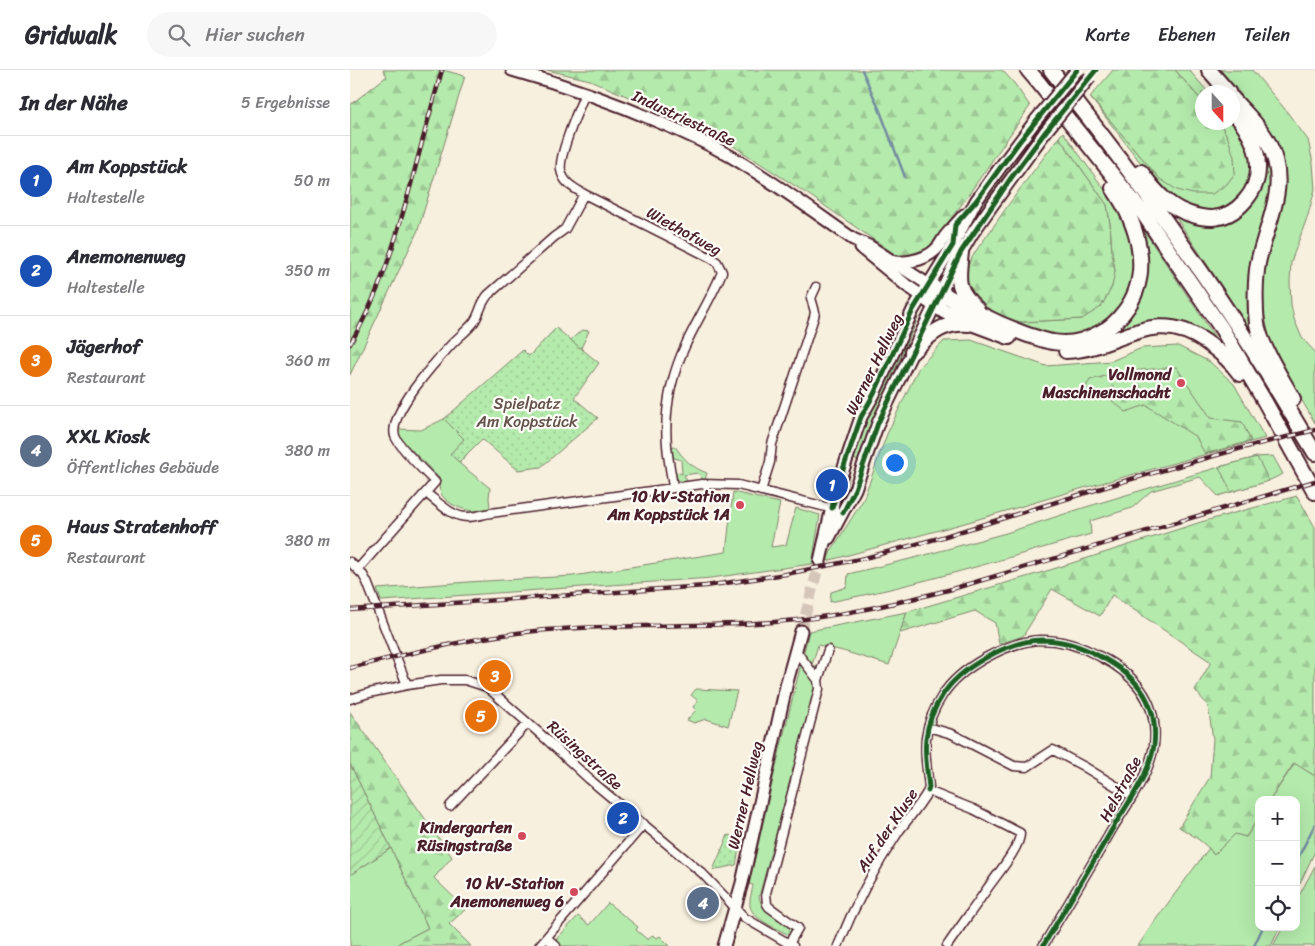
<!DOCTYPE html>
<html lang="de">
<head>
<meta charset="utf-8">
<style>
  :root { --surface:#fff; --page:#f7f7f7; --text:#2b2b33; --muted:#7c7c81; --line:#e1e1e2; --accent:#111827 }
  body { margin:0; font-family:Sriracha,sans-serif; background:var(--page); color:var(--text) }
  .controls { position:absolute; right:15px; bottom:15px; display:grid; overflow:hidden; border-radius:10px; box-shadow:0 5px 20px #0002 }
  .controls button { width:45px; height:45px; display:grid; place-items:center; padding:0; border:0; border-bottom:1px solid var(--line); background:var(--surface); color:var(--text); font:25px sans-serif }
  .compass { position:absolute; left:845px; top:15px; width:45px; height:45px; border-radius:50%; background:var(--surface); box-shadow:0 5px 20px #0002; rotate:159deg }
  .you { position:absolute; left:544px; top:392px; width:18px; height:18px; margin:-12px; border:4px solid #fff; border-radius:50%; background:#1a73e8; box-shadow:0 0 0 8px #1a73e833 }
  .badge { display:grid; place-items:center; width:32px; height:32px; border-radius:50%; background:var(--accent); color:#fff; font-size:16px; font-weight:700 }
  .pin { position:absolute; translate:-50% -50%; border:2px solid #fff; box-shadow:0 1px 5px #0006 }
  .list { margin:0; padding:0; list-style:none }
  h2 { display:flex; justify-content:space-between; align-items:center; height:65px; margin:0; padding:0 20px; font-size:21px }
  h2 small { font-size:16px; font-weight:400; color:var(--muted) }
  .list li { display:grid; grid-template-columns:32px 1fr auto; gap:15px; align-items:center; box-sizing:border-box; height:90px; padding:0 20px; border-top:1px solid var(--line) }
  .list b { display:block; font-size:19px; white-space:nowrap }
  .list p { margin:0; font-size:16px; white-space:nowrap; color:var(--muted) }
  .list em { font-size:16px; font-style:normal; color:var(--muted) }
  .icon { flex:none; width:28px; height:28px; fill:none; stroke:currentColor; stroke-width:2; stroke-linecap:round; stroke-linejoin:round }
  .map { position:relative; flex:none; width:965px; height:876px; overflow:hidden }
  header { display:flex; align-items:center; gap:30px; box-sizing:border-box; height:70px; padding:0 25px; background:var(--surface); border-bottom:1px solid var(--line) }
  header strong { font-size:24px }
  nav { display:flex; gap:28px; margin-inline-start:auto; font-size:18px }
  .search { width:350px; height:45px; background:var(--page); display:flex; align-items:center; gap:12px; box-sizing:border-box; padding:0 18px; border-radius:28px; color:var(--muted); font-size:19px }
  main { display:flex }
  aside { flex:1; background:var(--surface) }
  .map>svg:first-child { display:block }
  .grass { fill:#b4eaac; stroke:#7f846c }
  .forest { fill:url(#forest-firs); stroke:#7f846c }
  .park { fill:url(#park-dots); stroke:#7f846c }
  .garden { fill:url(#garden-furrows); stroke:#7f846c }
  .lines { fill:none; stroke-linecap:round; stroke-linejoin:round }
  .stream { stroke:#738da1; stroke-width:2.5 }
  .secondary-tunnel { stroke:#d5c6ba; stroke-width:11; stroke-dasharray:11 5.5; stroke-linecap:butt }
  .street-casing { stroke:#4a1f2b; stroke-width:11 }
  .secondary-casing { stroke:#4a1f2b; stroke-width:15 }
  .highway-casing { stroke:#4a1f2b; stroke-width:18 }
  .street { stroke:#fdfcf7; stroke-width:8 }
  .secondary { stroke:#fdfcf7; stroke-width:11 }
  .highway { stroke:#fdfcf7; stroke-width:14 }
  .rail-casing { stroke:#4a1f2b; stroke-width:4.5 }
  .rail { stroke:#fdfcf7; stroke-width:2.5; stroke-dasharray:8; stroke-linecap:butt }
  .secondary-bridge-casing { stroke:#4a1f2b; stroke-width:15; stroke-linecap:butt }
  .secondary-bridge { stroke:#fdfcf7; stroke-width:11 }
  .cycleway-casing { stroke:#fdfcf7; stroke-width:8 }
  .cycleway { stroke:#1b5e20; stroke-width:5 }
  .poi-dot { fill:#d1495b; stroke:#fdfcf7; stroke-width:2 }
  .labels { text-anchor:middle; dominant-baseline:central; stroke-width:4.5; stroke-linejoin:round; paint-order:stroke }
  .street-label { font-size:16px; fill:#4a1f2b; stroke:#fdfcf7 }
  .poi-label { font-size:16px; font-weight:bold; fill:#4a1f2b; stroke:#fdfcf7; text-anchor:end }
  .park-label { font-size:16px; fill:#64524b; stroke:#fdfcf7 }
</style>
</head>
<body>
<header>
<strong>Gridwalk</strong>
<div class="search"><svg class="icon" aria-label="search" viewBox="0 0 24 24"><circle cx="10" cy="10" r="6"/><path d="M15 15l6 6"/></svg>Hier suchen</div>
<nav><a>Karte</a><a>Ebenen</a><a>Teilen</a></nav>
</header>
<main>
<aside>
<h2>In der Nähe<small>5 Ergebnisse</small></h2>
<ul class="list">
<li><span class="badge" style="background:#1a4fb4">1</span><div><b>Am Koppstück</b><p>Haltestelle</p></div><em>50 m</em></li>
<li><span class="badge" style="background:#1a4fb4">2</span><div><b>Anemonenweg</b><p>Haltestelle</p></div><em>350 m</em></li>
<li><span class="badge" style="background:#e8710a">3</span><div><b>Jägerhof</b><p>Restaurant</p></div><em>360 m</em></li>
<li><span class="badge" style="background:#5c6f8a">4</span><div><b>XXL Kiosk</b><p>Öffentliches Gebäude</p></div><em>380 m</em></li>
<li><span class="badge" style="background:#e8710a">5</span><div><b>Haus Stratenhoff</b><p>Restaurant</p></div><em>380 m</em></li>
</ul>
</aside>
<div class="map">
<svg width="965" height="876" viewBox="0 0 965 876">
  <defs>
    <pattern id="forest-firs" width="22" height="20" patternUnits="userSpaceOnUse" patternTransform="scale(1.25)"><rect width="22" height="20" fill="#b4eaac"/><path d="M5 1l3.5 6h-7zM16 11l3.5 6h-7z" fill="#9cc894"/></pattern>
    <pattern id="park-dots" width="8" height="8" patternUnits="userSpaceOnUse" patternTransform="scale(1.25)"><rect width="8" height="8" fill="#b4eaac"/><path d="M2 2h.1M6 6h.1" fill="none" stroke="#9cc894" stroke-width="1.8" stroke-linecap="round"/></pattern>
    <pattern id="garden-furrows" width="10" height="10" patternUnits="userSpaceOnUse" patternTransform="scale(1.25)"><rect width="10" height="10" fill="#b4eaac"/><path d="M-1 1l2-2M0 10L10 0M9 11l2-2" fill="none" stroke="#9cc894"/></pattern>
  </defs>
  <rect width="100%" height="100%" fill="#f8f0de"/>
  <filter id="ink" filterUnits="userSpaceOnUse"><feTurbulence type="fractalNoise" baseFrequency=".02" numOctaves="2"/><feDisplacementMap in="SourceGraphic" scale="10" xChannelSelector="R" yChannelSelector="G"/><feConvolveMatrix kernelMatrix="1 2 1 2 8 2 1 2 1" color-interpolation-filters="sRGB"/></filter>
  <g filter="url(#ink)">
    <!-- grass -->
    <path class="grass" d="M825 0H839L858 22H852V31Z
      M869 0H902L934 38 958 70 963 93 965 119 958 145 941 192 940 213 941 234 944 249 952 268 965 282V353L940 310 927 284 919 266 913 238 911 230 913 191 928 141 913 53 889 22Z
      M740 27 810 109 878 68 870 53 882 52 883 50 902 80 901 116 879 138 861 143 835 137 810 118Z
      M689 54 693 58 640 129 591 206 589 205 638 128 678 74 683 63Z
      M713 62 770 141 783 174 785 196 783 214 768 242 755 254 724 267 694 265 665 253 662 250 671 252 732 249 765 201 762 183 760 154 757 135 709 67Z
      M906 65 918 83 924 118 912 161 908 271 823 143 858 153 912 112C916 92 914 83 906 65Z
      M786 152 795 162 871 276 823 251H807L781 256 750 268 791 223Z
      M564 244 569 246 536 320 509 391 503 389 528 321Z
      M232 260 239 261 231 278V282L135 364 110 392V394L140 418 139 428 140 438C136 439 132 440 128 441 112 442 82 429 91 410L49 367 48 359 71 360 94 349 112 364Z
      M621 270 696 296 761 291 792 278 828 276 860 292 884 314 915 368 730 419 622 451 477 491 481 481 513 430 537 364 569 297 594 271Z
      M325 376C333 389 343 398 357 403L355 410H353L348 403 334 405 337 411 333 412 328 410 324 401 332 404 331 390 322 387 321 377Z
      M923 386 933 404 918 411 868 426 850 407 801 421 782 438 740 451 741 464C654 489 568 515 480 532L481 522 497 517 498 504 568 487 656 463 736 437 869 397 907 387Z
      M383 422 430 433 421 477 436 475 446 438 470 445 462 494 361 508 31 531 27 519 118 512 223 506 376 482Z
      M557 542 539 595 493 581 468 575 462 595 469 597 466 615 409 827 412 836 442 858 439 865C428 859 402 849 400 836 399 829 402 822 403 815L399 814 426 696 459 561Z
      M346 619 387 621 378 656 356 649 344 653 337 650 346 640 343 637 348 631 341 625Z
      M945 693 965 706V781L946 822V730H920Z
      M909 747V857H930L921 876H788L804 852 859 778 864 785 885 763 896 767Z
      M41 778 78 858 49 873 47 876H0V805Z
      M965 796V876H923L933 857H946V831Z
      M258 833 288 857 286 860 298 870 302 865 307 868 310 866 320 876H200L228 846 239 855Z"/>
    <!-- forest -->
    <path class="forest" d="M33 0H93L115 6 68 160 0 305V35L37 6Z
      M197 0H652L664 13 680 36 612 134 578 178 557 186 546 185 459 125 371 68 240 10Z
      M763 0H825L852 31V52L870 53 878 68 884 87 885 103 877 114 862 124H843L827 120 810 109 740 27Z
      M709 67 757 135 760 154 762 183 765 201 762 217 751 237 732 249 671 252C655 248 624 234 617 218 614 211 616 202 618 196 623 183 633 171 641 160 662 128 686 98 709 67Z
      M826 297 861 348 892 352 901 371 855 384 846 367 796 335 776 342 760 329 729 328 740 310 770 302Z
      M907 387 919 411 881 422 869 397Z
      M947 426 965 457V706L944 693 920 730H909V747L896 767 885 764 864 785C855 772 842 765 829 757L860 707 863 669 858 636 845 620 861 592 762 525 750 546 702 519 673 566 649 574 645 553 625 541 550 563 557 542 700 500 851 452Z
      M0 642 102 787 84 808 116 839 99 854 121 876H47L49 873 78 858 41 778 0 694Z"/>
    <!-- park -->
    <path class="park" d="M206 258 249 293 224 328 248 348 191 397 168 400 132 369 109 392 100 384 114 369 94 349 173 280 179 286Z
      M378 765 391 768 386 795 363 800Z"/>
    <!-- garden -->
    <path class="garden" d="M0 694 41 778 0 805Z"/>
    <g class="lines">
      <!-- stream -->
      <path class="stream" d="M512 0 530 41 555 107
        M946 792 965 754
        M904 876 913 857"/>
      <!-- secondary-tunnel -->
      <path class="secondary-tunnel" d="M451 561 470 491"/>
      <defs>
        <path id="street" d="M235 23C229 38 208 86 211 100 213 113 224 118 234 124L361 188 367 192 372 202C362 227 347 250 336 274 321 306 314 340 317 375 318 389 321 403 323 417
          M411 421 420 392 422 374 464 247 465 242 461 228 466 217
          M76 423C88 432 102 447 117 447 125 447 133 444 141 443L352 414 388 415 484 439
          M0 492 13 505 17 512 57 615
          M8 499 85 412C76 403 48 376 45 366 38 344 85 292 100 276 107 268 117 261 124 252 130 244 130 234 138 225L204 167 215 159 234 124
          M446 581 468 610
          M0 629 19 623 57 615 91 610H115L137 617 196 669 239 709 352 803 395 848 443 876
          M578 657 602 664 664 696 677 697 703 680 733 696 782 726
          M578 721 579 717C577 700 574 684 576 668 578 653 584 638 592 626 609 598 658 571 691 570 711 570 731 576 749 586 785 604 809 632 804 675 800 703 779 732 764 756 741 796 717 836 693 876
          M100 736 178 653
          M197 868 206 876
          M439 874 448 858 419 837 417 834 416 823 469 619 468 610 478 580
          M189 876 294 754
          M488 876C504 836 525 797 549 761 559 748 570 735 578 721L623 739 670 763C671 777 645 807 637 819 624 838 610 857 597 876"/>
        <path id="secondary" d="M162 0C212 14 261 31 309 52 333 62 357 73 380 86 423 111 463 141 503 169L519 176 579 215
          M511 178 556 215 572 226
          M545 192C560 193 579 189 589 176 592 172 594 167 598 163 603 157 609 151 614 145
          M479 468 505 419 528 353 605 193 622 164 643 134 696 61
          M470 491 485 424 511 347 524 324 563 240 603 175 626 131 649 99 686 50
          M374 876 392 813 437 612 451 561"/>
        <path id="highway" d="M678 0 689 13 793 143 872 259 915 332 965 422
          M701 0C768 84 832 170 890 260 916 300 940 342 965 383
          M859 0 878 22
          M882 28C894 42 910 56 918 72 941 116 917 150 908 193 905 210 905 237 907 254 911 276 932 309 943 329
          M791 102C799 113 807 124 819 133 830 142 848 148 862 148 887 147 909 121 908 96 908 75 896 57 883 41
          M611 182C608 210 605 219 627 239
          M579 215C610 235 642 252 678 265 686 267 694 271 703 272 720 275 737 270 751 262 760 258 768 250 774 242 804 204 788 154 763 118
          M572 226 594 241 608 248 659 267
          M716 281C770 279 802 235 856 272 869 281 881 291 890 304
          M562 282C581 264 592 252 619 254"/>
      </defs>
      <!-- street casing -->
      <use href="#street" class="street-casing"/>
      <!-- secondary casing -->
      <use href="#secondary" class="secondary-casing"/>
      <!-- highway casing -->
      <use href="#highway" class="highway-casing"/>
      <!-- street -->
      <use href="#street" class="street"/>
      <!-- secondary -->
      <use href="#secondary" class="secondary"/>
      <!-- highway -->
      <use href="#highway" class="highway"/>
      <defs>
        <path id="rail" d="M0 274C30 225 46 169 61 114 71 76 81 38 92 0
          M0 540 356 516 436 504 515 488 589 468 778 410 892 378 965 360
          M0 598C61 583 123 567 185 561 265 553 344 558 424 552 484 548 543 534 602 519L965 411"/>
      </defs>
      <!-- rail casing -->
      <use href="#rail" class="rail-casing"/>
      <!-- rail -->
      <use href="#rail" class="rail"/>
      <defs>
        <path id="secondary-bridge" d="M686 50 727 0
          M696 61 740 7"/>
      </defs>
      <!-- secondary-bridge casing -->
      <use href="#secondary-bridge" class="secondary-bridge-casing"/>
      <!-- secondary-bridge -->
      <use href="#secondary-bridge" class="secondary-bridge"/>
      <defs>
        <path id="cycleway" d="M482 438 490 408 511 347 524 324 563 240 603 175 605 155 626 131 669 72 727 0
          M493 443 505 419 528 353 611 182 661 108 696 61 746 0
          M578 721 579 717C577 700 574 684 576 668 578 653 584 638 592 626 609 598 658 571 691 570 711 570 731 576 749 586 785 604 809 632 804 675 800 703 779 732 764 756 741 796 717 836 693 876"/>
      </defs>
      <!-- cycleway casing -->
      <use href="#cycleway" class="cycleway-casing"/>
      <!-- cycleway -->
      <use href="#cycleway" class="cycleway"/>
    </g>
  </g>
  <!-- markers -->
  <g class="poi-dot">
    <circle cx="831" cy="313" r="5"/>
    <circle cx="390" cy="435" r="5"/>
    <circle cx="172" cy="766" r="5"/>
    <circle cx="224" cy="822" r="5"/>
  </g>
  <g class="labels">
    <!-- street labels -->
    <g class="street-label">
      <text transform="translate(334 48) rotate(25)">Industriestraße</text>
      <text transform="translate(334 161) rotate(29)">Wiethofweg</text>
      <text transform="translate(524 294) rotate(-64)">Werner Hellweg</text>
      <text transform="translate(235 685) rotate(42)">Rüsingstraße</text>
      <text transform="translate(770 719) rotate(-62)">Helstraße</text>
      <text transform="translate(395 725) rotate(-77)">Werner Hellweg</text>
      <text transform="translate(537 760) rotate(-56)">Auf der Kluse</text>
    </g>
    <!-- poi labels -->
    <g class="poi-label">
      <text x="821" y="304">Vollmond<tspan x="821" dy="18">Maschinenschacht</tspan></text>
      <text x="380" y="426">10 kV-Station<tspan x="380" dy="18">Am Koppstück 1A</tspan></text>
      <text x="162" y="757">Kindergarten<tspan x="162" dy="18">Rüsingstraße</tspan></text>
      <text x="214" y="813">10 kV-Station<tspan x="214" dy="18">Anemonenweg 6</tspan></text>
    </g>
    <!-- park labels -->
    <g class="park-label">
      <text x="177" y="333">Spielpatz<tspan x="177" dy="18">Am Koppstück</tspan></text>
    </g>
  </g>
</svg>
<div class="controls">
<button>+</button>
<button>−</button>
<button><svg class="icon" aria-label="locate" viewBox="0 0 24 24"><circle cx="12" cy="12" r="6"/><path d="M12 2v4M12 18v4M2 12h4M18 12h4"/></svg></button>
</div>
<svg class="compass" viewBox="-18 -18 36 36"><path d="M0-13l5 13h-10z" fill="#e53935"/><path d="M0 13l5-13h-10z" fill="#7c7c81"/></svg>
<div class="you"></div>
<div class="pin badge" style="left:482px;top:415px;background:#1a4fb4">1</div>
<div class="pin badge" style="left:273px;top:748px;background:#1a4fb4">2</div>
<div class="pin badge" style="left:145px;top:606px;background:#e8710a">3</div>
<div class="pin badge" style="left:353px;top:833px;background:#5c6f8a">4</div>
<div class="pin badge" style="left:131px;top:646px;background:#e8710a">5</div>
</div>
</main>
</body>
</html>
